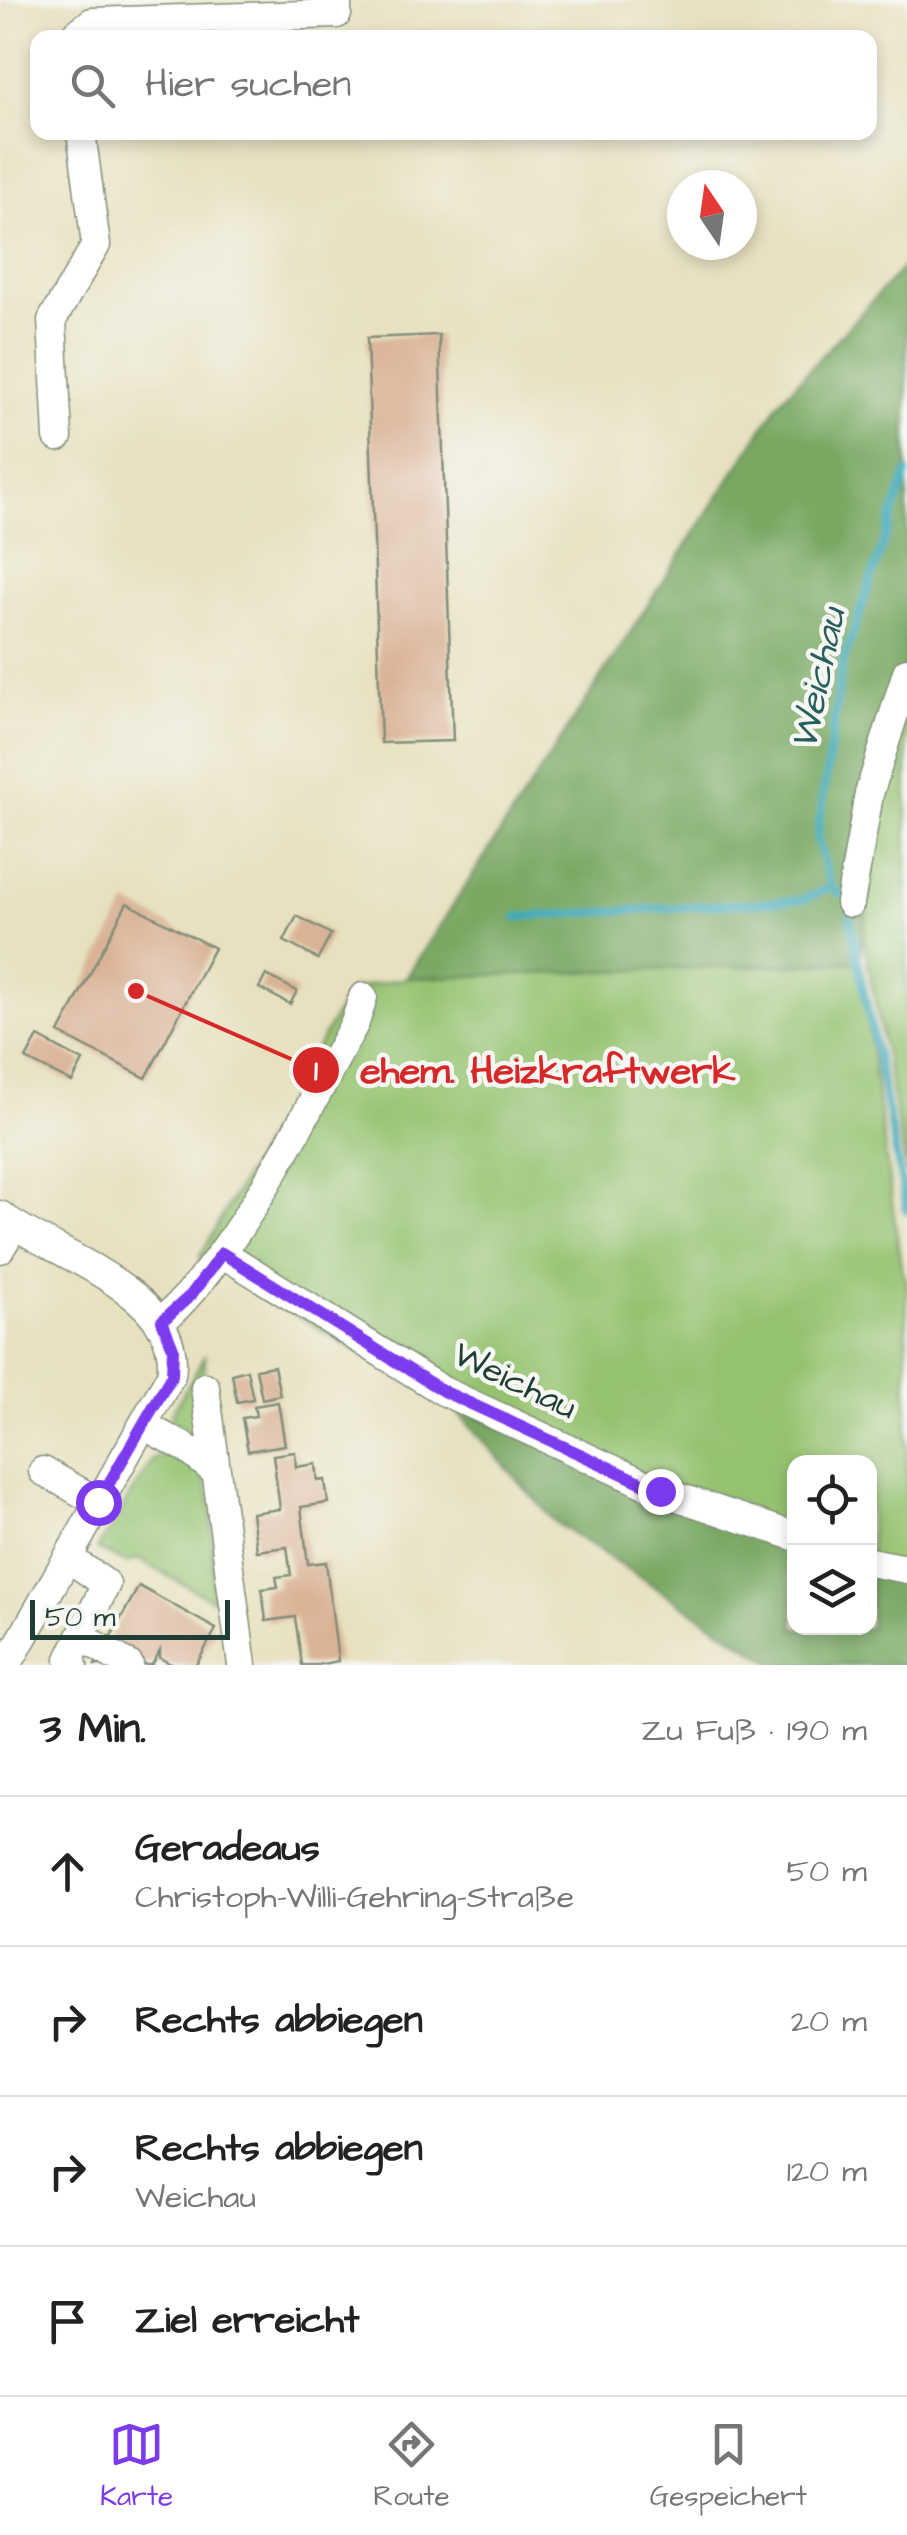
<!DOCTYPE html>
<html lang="de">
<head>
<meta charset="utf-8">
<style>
  :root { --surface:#fff; --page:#f6f6f6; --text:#222; --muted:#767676; --line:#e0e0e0; --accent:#7c3aed }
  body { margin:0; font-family:"Architects Daughter",sans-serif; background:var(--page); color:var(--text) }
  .controls { position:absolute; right:30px; bottom:30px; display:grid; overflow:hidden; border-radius:20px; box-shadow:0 5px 15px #0003 }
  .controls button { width:90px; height:90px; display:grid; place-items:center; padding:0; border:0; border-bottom:2px solid var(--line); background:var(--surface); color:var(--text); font:50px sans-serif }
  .compass { position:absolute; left:667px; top:170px; width:90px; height:90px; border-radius:50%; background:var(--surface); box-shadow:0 5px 15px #0003; rotate:347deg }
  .scale { position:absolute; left:30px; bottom:25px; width:200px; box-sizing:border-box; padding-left:10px; border:5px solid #1f3d34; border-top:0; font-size:28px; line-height:35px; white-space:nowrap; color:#1f3d34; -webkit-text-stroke:8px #f6f6f2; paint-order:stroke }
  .stop { position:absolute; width:30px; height:30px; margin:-22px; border:8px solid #7c3aed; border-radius:50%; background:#fff }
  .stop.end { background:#7c3aed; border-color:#fff; box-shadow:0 2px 10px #0008 }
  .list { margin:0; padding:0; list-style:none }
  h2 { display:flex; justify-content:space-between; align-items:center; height:130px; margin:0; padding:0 40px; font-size:42px }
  h2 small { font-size:32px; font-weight:400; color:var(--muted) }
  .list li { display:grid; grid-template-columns:65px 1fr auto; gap:30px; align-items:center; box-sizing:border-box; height:150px; padding:0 40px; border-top:2px solid var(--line) }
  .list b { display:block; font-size:38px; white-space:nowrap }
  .list p { margin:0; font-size:32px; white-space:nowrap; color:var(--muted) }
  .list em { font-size:32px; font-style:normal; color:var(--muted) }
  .icon { flex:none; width:55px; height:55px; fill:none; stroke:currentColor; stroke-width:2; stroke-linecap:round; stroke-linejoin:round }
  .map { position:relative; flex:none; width:907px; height:1665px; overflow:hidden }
  .search { position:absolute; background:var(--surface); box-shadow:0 5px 15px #0003; left:30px; right:30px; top:30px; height:110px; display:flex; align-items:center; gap:25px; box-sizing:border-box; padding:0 35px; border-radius:20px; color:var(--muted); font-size:38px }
  .sheet { height:730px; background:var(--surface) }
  nav { display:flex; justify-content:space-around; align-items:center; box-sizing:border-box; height:140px; border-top:2px solid var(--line); background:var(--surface); font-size:28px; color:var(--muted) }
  nav a { display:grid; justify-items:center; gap:5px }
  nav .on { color:var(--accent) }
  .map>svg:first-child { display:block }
  .green { fill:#95c270; stroke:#5a8052; stroke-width:2.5 }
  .forest { fill:#78a862; stroke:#4c724b; stroke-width:2.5 }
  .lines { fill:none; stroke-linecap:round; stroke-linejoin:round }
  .stream { stroke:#3caabb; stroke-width:8 }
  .building { fill:#dab396 }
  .minor-casing { stroke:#838f7a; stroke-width:31 }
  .minor { stroke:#fff; stroke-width:28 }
  .route { stroke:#7c3aed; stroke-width:12 }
  .labels { text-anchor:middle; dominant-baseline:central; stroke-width:9; stroke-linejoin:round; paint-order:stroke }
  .street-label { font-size:35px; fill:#1f3d34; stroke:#f6f6f2 }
  .water-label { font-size:38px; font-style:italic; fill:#285e5c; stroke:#f6f6f2 }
  .leader { fill:none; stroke:#d62828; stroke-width:4 }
  .callout-dot { fill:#d62828; stroke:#f6f6f2; stroke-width:4 }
  .mark-label { font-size:30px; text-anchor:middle; font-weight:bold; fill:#fff }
  .callout-label { font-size:38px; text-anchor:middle; font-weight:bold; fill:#d62828; stroke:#f6f6f2; stroke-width:9; stroke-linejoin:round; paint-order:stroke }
</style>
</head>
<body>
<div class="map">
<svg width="907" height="1665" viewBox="0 0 907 1665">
  <rect width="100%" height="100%" fill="#f6f6f2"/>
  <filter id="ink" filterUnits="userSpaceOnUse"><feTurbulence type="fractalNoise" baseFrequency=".01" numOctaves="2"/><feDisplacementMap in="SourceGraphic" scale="20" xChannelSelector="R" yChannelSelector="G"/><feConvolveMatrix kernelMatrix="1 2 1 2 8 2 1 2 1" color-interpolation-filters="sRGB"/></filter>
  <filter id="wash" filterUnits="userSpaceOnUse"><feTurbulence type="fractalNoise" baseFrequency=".0048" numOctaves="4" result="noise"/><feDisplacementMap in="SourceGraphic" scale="40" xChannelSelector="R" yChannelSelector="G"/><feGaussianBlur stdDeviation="2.25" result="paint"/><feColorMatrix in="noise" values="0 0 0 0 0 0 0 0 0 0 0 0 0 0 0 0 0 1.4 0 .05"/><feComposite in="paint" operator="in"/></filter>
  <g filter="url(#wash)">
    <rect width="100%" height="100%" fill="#e7e1bf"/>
    <!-- green -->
    <path class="green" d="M907 706V1173L863 936 887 765Z
      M859 962 901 1266 907 1281V1580L870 1572V1462H794V1550L453 1407 199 1258 350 989 406 978Z
      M205 1355 202 1431 188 1435 176 1428 171 1415Z
      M168 1454C181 1459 194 1462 202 1474 217 1498 212 1570 213 1600L137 1559 127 1563 97 1549 153 1459Z"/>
    <!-- forest -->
    <path class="forest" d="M907 263V679L898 689 859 962 406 978 781 400Z
      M453 1407 794 1550V1628H870V1572L907 1580V1665H776L555 1522Z"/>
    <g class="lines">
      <!-- stream -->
      <path class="stream" d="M841 895 831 887 817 838 842 666 907 473
        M517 917 801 900 831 887
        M850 918 907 1211"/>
    </g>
    <g id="blocks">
      <!-- building -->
      <path class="building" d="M439 335 453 741 381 743 367 338Z
        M127 903 214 948 146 1078 59 1033Z
        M297 916 331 934 318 959 284 941Z
        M266 975 297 991 290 1004 259 988Z
        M38 1037 83 1061 72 1082 26 1059Z
        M274 1366 280 1395 262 1399 256 1369Z
        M247 1370 253 1399 237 1402 232 1374Z
        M278 1402 285 1445 248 1451 242 1418 256 1416 254 1406Z
        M295 1452 296 1467 316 1464 318 1481 325 1480 328 1503 301 1507 308 1564 326 1562 338 1661 317 1665H302L295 1617 266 1621 262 1589 278 1587 276 1577 291 1575 287 1547 257 1551 252 1513 280 1509 273 1455Z
        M139 1586 216 1629 196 1665H173L160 1658V1651L152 1665H95Z"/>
    </g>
  </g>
  <g filter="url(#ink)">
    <use href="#blocks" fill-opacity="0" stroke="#838f7a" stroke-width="2.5"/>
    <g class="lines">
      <defs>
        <path id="minor" d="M71 38 92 22 337 14V0
          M58 437 52 320 96 245 81 132
          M850 903 869 794 907 672
          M0 1215C54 1256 185 1292 171 1375L7 1665
          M0 1249 14 1226
          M222 1253 443 1391 660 1491 794 1536
          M162 1321C239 1253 304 1115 355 1023L363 997
          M205 1387 242 1665
          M143 1425 186 1448 213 1470
          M43 1471 98 1502
          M69 1558 106 1584 70 1659 73 1665
          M870 1562 907 1569
          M81 1636 129 1665"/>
      </defs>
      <!-- minor casing -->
      <use href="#minor" class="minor-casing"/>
      <!-- minor -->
      <use href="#minor" class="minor"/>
    </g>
  </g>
  <g class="lines" filter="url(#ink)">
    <!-- route -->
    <path class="route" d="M98 1502 172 1375 173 1348 162 1321 191 1295 222 1253 443 1391 660 1491"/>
  </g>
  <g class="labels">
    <!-- street labels -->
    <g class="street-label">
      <text transform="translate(515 1381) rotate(26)">Weichau</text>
    </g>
    <!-- water labels -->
    <g class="water-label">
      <text transform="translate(819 679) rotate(-78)">Weichau</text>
    </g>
  </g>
  <!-- callouts -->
  <path class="leader" d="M136 991L316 1070"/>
  <g class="callout-dot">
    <circle cx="136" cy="991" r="10"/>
    <circle cx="316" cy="1070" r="25"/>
  </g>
  <g class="mark-label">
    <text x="316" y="1080">1</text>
  </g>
  <g class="callout-label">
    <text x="548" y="1083">ehem. Heizkraftwerk</text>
  </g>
</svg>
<div class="controls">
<button><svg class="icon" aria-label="locate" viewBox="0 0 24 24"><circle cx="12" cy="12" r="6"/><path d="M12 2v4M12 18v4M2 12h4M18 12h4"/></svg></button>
<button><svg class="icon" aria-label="layers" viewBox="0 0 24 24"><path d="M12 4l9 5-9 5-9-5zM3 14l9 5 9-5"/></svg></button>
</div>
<svg class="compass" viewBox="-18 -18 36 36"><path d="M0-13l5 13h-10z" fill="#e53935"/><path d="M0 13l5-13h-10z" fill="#767676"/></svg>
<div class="scale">50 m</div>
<div class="stop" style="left:98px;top:1502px"></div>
<div class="stop end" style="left:660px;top:1491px"></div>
<div class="search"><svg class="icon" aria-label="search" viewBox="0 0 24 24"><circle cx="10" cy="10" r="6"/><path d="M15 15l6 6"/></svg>Hier suchen</div>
</div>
<section class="sheet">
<h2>3 Min.<small>Zu Fuß · 190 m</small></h2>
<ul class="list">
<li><svg class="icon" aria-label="ahead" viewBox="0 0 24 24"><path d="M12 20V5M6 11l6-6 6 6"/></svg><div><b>Geradeaus</b><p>Christoph-Willi-Gehring-Straße</p></div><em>50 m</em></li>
<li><svg class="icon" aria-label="right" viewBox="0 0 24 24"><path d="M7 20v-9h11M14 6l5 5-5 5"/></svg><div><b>Rechts abbiegen</b></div><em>20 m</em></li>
<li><svg class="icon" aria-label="right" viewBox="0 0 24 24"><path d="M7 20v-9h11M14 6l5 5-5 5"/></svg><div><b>Rechts abbiegen</b><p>Weichau</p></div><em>120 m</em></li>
<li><svg class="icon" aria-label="arrive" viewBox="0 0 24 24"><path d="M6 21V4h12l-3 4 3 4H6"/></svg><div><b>Ziel erreicht</b></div></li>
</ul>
</section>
<nav>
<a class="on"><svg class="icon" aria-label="map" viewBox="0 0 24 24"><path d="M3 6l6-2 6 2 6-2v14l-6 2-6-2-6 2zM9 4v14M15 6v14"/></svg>Karte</a>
<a><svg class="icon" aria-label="directions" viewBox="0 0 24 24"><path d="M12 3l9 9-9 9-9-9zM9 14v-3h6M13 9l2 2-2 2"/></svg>Route</a>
<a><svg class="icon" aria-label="saved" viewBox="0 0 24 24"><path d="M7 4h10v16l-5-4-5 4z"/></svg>Gespeichert</a>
</nav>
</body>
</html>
